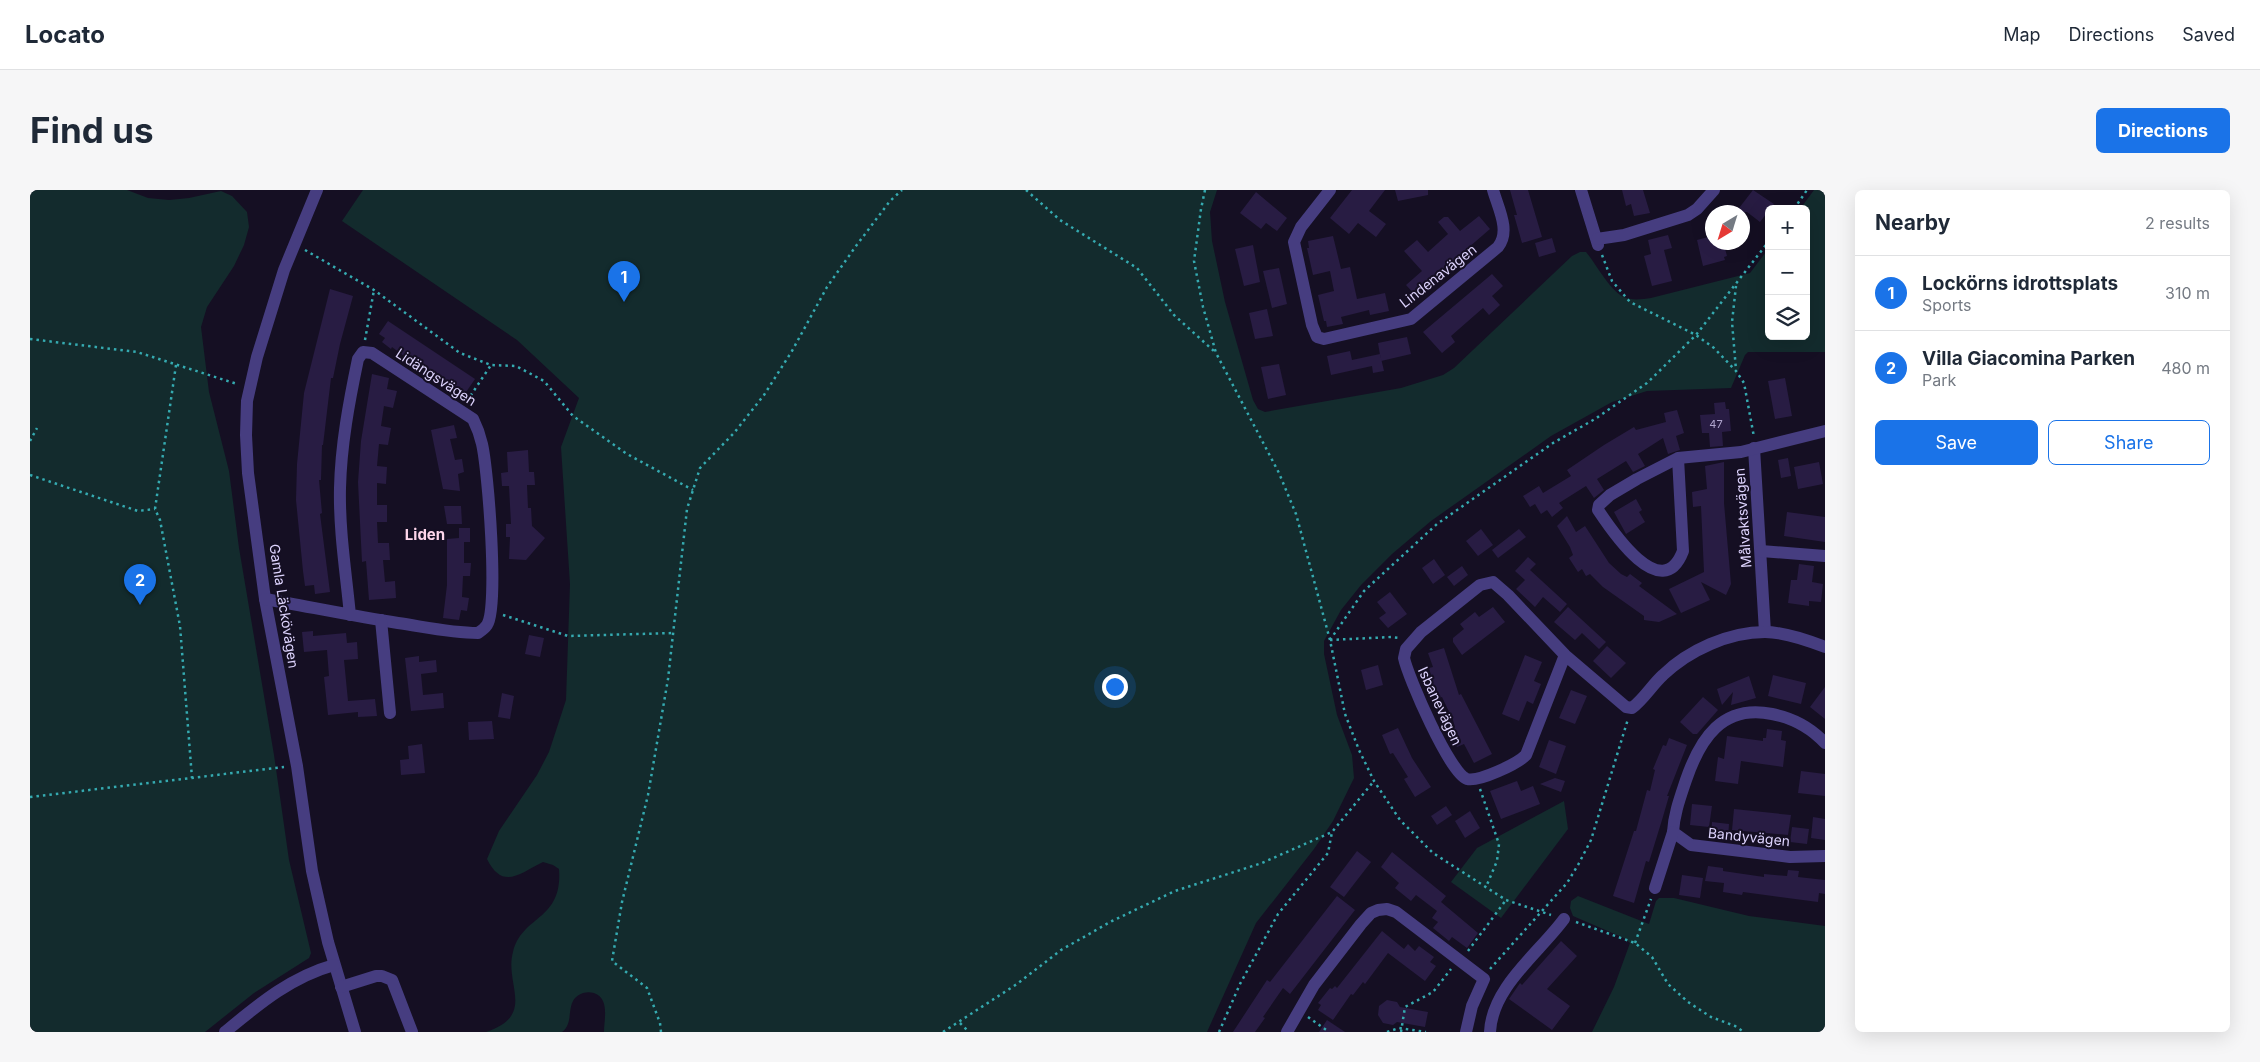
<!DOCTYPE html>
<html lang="en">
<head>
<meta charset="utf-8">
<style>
  body { margin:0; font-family:Inter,sans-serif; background:#f6f6f7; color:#1f2937 }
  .controls { position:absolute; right:15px; top:15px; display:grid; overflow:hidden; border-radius:8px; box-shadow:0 5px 20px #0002 }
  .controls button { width:45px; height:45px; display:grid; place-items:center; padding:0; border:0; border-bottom:1px solid #e0e1e3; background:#fff; color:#1f2937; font:25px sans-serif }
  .compass { position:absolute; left:1675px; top:15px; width:45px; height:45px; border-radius:50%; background:#fff; box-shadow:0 5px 20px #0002; rotate:218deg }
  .you { position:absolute; left:1084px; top:496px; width:18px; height:18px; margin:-12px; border:4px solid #fff; border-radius:50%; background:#1a73e8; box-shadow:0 0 0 8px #1a73e833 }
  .badge { display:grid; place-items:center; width:32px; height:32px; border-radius:50%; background:#1a73e8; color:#fff; font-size:16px; font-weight:700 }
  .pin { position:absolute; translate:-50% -41px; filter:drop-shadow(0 1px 2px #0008) }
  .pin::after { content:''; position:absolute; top:26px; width:18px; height:15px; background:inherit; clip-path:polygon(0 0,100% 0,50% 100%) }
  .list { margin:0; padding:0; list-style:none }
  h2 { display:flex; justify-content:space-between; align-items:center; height:65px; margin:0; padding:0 20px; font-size:21px }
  h2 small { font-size:16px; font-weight:400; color:#747a83 }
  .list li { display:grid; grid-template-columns:32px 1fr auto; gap:15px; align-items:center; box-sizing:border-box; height:75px; padding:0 20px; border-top:1px solid #e0e1e3 }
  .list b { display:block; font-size:19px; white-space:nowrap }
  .list p { margin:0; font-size:16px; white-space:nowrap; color:#747a83 }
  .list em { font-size:16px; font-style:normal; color:#747a83 }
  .actions { display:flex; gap:10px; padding:15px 20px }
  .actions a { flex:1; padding:11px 0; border:1px solid #1a73e8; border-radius:8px; text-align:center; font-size:18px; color:#1a73e8 }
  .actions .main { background:#1a73e8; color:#fff }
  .icon { flex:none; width:28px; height:28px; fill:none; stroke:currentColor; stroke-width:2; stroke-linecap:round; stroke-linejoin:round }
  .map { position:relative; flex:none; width:1795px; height:842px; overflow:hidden; border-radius:8px }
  header { display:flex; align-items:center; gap:30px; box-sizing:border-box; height:70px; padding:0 25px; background:#fff; border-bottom:1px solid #e0e1e3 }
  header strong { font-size:24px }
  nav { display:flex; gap:28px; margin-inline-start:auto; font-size:18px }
  .intro { display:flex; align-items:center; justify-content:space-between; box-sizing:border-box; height:120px; padding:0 30px }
  h1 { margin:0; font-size:35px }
  .button { padding:12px 22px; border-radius:8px; background:#1a73e8; color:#fff; font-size:18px; font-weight:700 }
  main { display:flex; gap:30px; padding:0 30px }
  aside { flex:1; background:#fff; border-radius:8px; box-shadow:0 5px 20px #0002 }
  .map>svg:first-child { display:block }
  .green { fill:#132b2d }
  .building { fill:#281c43 }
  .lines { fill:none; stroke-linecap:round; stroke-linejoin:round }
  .path { stroke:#35aab0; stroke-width:2.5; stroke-dasharray:2.5 4; stroke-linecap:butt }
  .minor { stroke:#463d80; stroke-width:12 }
  .labels { text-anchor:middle; stroke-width:4; stroke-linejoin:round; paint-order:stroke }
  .number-label { font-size:11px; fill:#b0a5ce }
  .street-label { font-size:14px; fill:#ddd3fd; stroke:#150f23 }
  .neighbourhood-label { font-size:15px; font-weight:bold; fill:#fdd5ea; stroke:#150f23 }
</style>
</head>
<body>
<header>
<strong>Locato</strong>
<nav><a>Map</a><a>Directions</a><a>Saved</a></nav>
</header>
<div class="intro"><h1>Find us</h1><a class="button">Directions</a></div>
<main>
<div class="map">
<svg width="1795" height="842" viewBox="0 0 1795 842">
  <rect width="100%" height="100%" fill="#150f23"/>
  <g class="green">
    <path d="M0 0H97L118 8 139 10 159 8 191 1 202 6 217 22 219 37 214 55 204 76 177 117 171 137 179 202 199 281 209 358 244 565 259 670 281 763 279 768 224 803 175 842H0Z"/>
    <path d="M333 0H1187L1180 22 1182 51 1195 112 1223 210 1228 219 1235 222 1371 198 1413 185 1424 178 1542 66 1550 62H1556C1566 74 1581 102 1594 107 1602 111 1613 109 1621 108L1720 83 1739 58V146H1776V19H1770L1784 0H1795V162H1718L1715 165 1701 198 1617 201 1582 212 1521 246 1401 331 1362 364 1331 395 1311 420 1294 451V464L1307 525 1322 565 1324 588 1303 631 1284 659 1226 733 1177 842H574C574 829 580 809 564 803 560 802 557 802 553 803 533 810 546 832 532 842H456C507 825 474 794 483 762 492 725 533 731 529 679L523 675 513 672C490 683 473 701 457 669L469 641 507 585 519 562 536 510 540 394 531 257 549 208 487 150 312 31Z"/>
    <path d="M1534 611 1538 639 1471 728 1421 692 1447 658Z"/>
    <path d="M1548 706 1619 734 1626 711 1629 708H1644L1719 726 1795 736V842H1562L1584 797 1600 753 1594 748 1543 726 1540 718 1541 711Z"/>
  </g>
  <g class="building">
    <path d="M1322 0H1355L1339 21 1356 34 1346 47 1328 33 1319 44 1300 28Z"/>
    <path d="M1365 0H1398V5L1368 11Z"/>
    <path d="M1480 0H1498L1512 47 1492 53 1484 25H1487Z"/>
    <path d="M1592 0H1613L1620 23 1604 26 1601 14 1596 16Z"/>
    <path d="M1723 0 1744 14 1730 32 1717 22H1706Z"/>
    <path d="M1226 2 1257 28 1247 41 1236 33 1231 39 1210 23Z"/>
    <path d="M1449 26 1460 39 1431 64 1434 68 1388 108 1376 95 1392 81 1374 61 1387 50 1398 62 1418 44 1408 32 1414 27H1418L1430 41Z"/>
    <path d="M1638 45 1642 58 1634 60 1642 91 1622 96 1614 66 1621 64 1618 50Z"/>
    <path d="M1303 46 1311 79 1320 77 1327 109 1355 103 1359 121 1340 125 1339 120 1311 127 1313 134 1297 137 1296 131H1294L1288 105 1304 101 1300 81 1283 85 1277 58H1279L1278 51Z"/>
    <path d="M1682 46V52L1694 55 1697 66 1694 67 1695 70 1673 76 1667 50Z"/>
    <path d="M1522 48 1526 62 1509 67 1505 53Z"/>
    <path d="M1223 55 1230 92 1214 96 1205 59Z"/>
    <path d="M1249 78 1257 114 1242 118 1233 81Z"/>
    <path d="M1462 84 1473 96 1462 106 1470 115 1459 125 1453 118 1421 146 1425 152 1412 163 1393 142Z"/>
    <path d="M300 99 323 106 310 154 303 188H301L293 255H292L291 290H289L292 323 290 324 300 402 285 404 284 395 275 396 273 381 266 310 267 274 274 203Z"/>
    <path d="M1237 119 1243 146 1225 149 1219 123Z"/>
    <path d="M358 131 445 189 434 205 427 200 425 201 395 179 394 181 362 157 361 159 352 152 355 148 349 144Z"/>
    <path d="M1377 147 1381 164 1351 171 1348 153Z"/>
    <path d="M1320 161 1322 170 1350 164 1354 181 1343 183 1342 176 1301 185 1297 166Z"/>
    <path d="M1249 174 1256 205 1238 209 1231 177Z"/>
    <path d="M342 184 359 188 357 199 367 201 363 218 354 216 351 236 361 238 358 255 349 254 347 276 357 277 356 294 347 293V315H357V332H347L348 353H359L360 370H353L355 392 365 391 366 408 339 410 336 371 332 372 328 292 331 251Z"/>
    <path d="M1755 188 1762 226 1745 229 1738 191Z"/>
    <path d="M1695 212 1696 219H1699L1701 241 1692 242 1693 256 1680 257 1679 243H1672L1670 225 1685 224 1684 213Z"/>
    <path d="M1647 220 1654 243 1646 246 1650 260 1638 264 1633 248 1608 264 1615 276 1603 282 1596 271 1567 289 1574 300 1564 308 1556 296 1529 313 1533 318 1522 327 1517 320 1511 324 1505 314 1500 317 1493 306 1509 296 1513 303 1541 286 1537 280 1574 255 1604 237 1606 240 1636 232 1634 223Z"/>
    <path d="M424 235 427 248 420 249 425 270 432 269 434 282 428 284 430 301 413 299 401 240Z"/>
    <path d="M498 260 499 282H504L505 295H497L498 318H501L502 336 515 348 496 370 479 369 480 347H476V334H481L479 296H472L471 283 478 282 477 262Z"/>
    <path d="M1758 268 1761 286 1751 288 1748 270Z"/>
    <path d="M1694 272V313L1701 394 1696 405 1671 392 1680 410 1651 423 1639 399 1674 382 1671 316 1663 317 1662 302 1677 299 1675 276Z"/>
    <path d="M1789 272 1793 294 1768 299 1764 277Z"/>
    <path d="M1606 309 1612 320 1609 322 1615 332 1596 344 1584 322Z"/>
    <path d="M414 316H431L432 334H417Z"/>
    <path d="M1757 322 1795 327V352L1754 346Z"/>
    <path d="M1537 326 1546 342 1555 336 1579 373 1591 384 1597 387 1600 384 1612 393 1609 396 1647 424 1629 432 1614 430V426L1573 397 1560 384 1556 386 1552 379 1548 382 1539 368 1543 365 1540 357 1527 336Z"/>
    <path d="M429 338H440V352H434V373H441L440 386H433L432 407 439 408 437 421 431 420 429 430 413 428 417 395V349L429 348Z"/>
    <path d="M1451 339 1463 355 1448 366 1436 351Z"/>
    <path d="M1489 339 1496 347 1468 368 1462 360Z"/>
    <path d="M1498 367 1506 374 1500 380 1537 414 1530 422 1513 407 1505 417 1486 399 1495 390 1485 381Z"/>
    <path d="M1404 369 1415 385 1403 394 1392 378Z"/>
    <path d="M1769 374 1784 376 1782 392 1793 394 1791 412 1779 411V416L1758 413 1761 390H1767Z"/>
    <path d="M1432 376 1438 385 1424 396 1417 387Z"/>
    <path d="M1360 402 1377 424 1358 438 1349 428 1356 423 1347 412Z"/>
    <path d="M1463 417 1475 432 1432 465 1423 452V448L1434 439 1430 434 1445 422 1449 427Z"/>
    <path d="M1538 417 1576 452 1569 459 1552 443 1545 450 1524 432Z"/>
    <path d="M283 441V446L316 443 317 453 327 452 328 469 314 470 318 511 345 509 347 526 328 527V522L298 525 294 487 299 486 297 460 274 462 272 442Z"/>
    <path d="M499 445 514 448 510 467 495 464Z"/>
    <path d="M1577 456 1596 473 1581 488 1563 471Z"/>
    <path d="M1414 458 1429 505 1431 504 1462 564 1444 573 1434 554 1427 557 1418 540 1425 537 1423 530 1412 507 1409 508 1406 500 1401 502 1396 487 1401 485 1399 478 1403 477 1398 463Z"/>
    <path d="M1495 465 1512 472 1504 491 1511 494 1503 514 1497 511 1489 531 1472 524Z"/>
    <path d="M389 466V472L406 470 407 482 391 484 393 505 413 503 414 518 381 521 375 468Z"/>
    <path d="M1348 475 1353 495 1336 500 1331 480Z"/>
    <path d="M1743 485 1776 493 1771 514 1738 506Z"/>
    <path d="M1719 486 1726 508 1701 515 1703 502 1692 515 1687 499Z"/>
    <path d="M1795 497V529L1780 517Z"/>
    <path d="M1541 500 1557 506 1545 534 1529 528Z"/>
    <path d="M472 503 484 506 480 529 468 527Z"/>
    <path d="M1673 507 1688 520 1667 544H1663L1650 532Z"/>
    <path d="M462 531 464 549 439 550 438 532Z"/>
    <path d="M1368 538 1382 568 1401 597 1385 607 1374 589 1378 587 1363 563 1360 564 1352 545Z"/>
    <path d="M1737 539 1752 541 1751 550 1756 551 1753 577 1711 571 1708 594 1685 591 1688 567 1694 569 1697 546 1733 551V548H1736Z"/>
    <path d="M1639 548 1657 555 1637 606H1639L1632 630 1619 672 1616 671 1604 713 1583 706 1604 641H1606L1617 600 1620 601 1625 580 1623 579 1633 555 1636 556Z"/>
    <path d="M1519 550 1536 556 1526 584 1509 577Z"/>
    <path d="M392 554 395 583 371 585 370 570 379 569 378 556Z"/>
    <path d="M1771 581 1795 584V606L1768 603Z"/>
    <path d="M1525 588 1535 591 1531 602 1510 594Z"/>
    <path d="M1487 591 1491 601 1503 596 1510 614 1471 629 1460 601Z"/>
    <path d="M1662 614 1682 616 1679 637 1660 635Z"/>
    <path d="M1416 616 1422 625 1407 635 1401 626Z"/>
    <path d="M1704 619 1761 625 1758 645 1702 640Z"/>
    <path d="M1440 621 1450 638 1435 648 1425 631Z"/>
    <path d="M1783 627 1795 629V650L1781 648Z"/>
    <path d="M1682 632 1699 634 1698 648 1681 647Z"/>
    <path d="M1762 637 1779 639 1777 654 1760 652Z"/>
    <path d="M1327 661 1341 672 1314 707 1300 697Z"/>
    <path d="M1362 662 1416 706 1411 712 1448 743 1437 758 1422 747 1419 751 1403 738 1408 732 1402 728 1407 721 1386 705 1381 711 1365 698 1369 693 1351 677Z"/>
    <path d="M1678 676 1693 678V681L1734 687V684L1757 686 1758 680 1769 681 1768 687 1795 690V704L1789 703 1788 712 1713 702 1712 705 1693 702 1694 693 1675 691Z"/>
    <path d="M1652 685 1673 688 1670 708 1649 705Z"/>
    <path d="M1307 706 1325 720 1260 804 1253 798 1233 827 1235 828 1225 842H1203L1237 790 1240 792Z"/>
    <path d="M1352 741 1374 759 1378 754 1385 761 1389 756 1404 767 1400 772 1406 776 1395 791 1358 763 1335 794 1333 792 1323 805 1321 804 1303 830 1288 820 1291 815 1288 813 1300 798 1302 799 1305 796 1307 798Z"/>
    <path d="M1531 751 1547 766 1517 799 1540 816 1522 840 1479 809 1490 793 1492 795Z"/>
    <path d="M1357 810 1367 812 1370 817 1398 822 1395 837 1367 832 1363 835 1353 833 1348 825 1349 816Z"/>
    <path d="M1297 830 1315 842H1289Z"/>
  </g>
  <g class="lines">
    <g class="path">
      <path d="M996 0 1030 30 1107 78 1144 125 1185 162"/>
      <path d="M1175 0 1171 19 1164 71 1173 117 1186 163 1249 283 1266 324 1300 450 1315 524 1329 560 1344 591 1370 630 1403 663 1476 710 1521 725"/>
      <path d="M1764 19 1777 0"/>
      <path d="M275 60 344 100 430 163 461 175 486 176 514 191 543 226 597 264 663 300"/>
      <path d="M1572 65 1582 91 1600 112 1666 145 1684 158 1706 181 1714 193 1724 247"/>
      <path d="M1706 96 1702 132 1706 180"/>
      <path d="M0 149 107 162 207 194"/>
      <path d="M335 150 344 100"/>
      <path d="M146 175 125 319 130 330 150 436 162 588"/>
      <path d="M437 211 461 175"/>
      <path d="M0 251 7 238"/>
      <path d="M0 285 108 321 125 319"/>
      <path d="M473 425 538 446 644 443"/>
      <path d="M1300 450 1334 401 1407 334 1523 253 1565 229 1617 193 1666 145 1739 51"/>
      <path d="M1300 450 1361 447 1369 448"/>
      <path d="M1450 599 1469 654 1467 671 1456 697"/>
      <path d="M0 607 254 577"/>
      <path d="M1546 732 1605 753 1622 767 1638 794 1658 812 1681 827 1705 836 1714 842"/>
      <path d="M1605 753 1621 709"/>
      <path d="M1438 761 1476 710"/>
      <path d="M1460 779 1537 693 1548 675 1561 650 1598 529"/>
      <path d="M1278 827 1299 842"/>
      <path d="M930 833 939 842"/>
      <path d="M631 842 630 833 617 798 582 771 592 712 618 605 638 489 657 319 670 278 704 243 734 205 762 161 797 97 826 56 860 11 872 0"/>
      <path d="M913 842 987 794 1031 760 1082 731 1145 701 1232 673 1302 642"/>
      <path d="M1189 842 1210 794 1248 724 1298 663 1302 642 1344 591"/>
      <path d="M1357 842 1369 838 1396 842"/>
      <path d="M1371 842 1375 817 1403 802 1421 779"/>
    </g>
    <g class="minor">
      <path d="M287 0 254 80 227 167 217 211 216 245 218 283 235 409 267 576 282 681 298 752 325 842"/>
      <path d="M1300 0 1271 37 1264 52 1282 135 1287 147 1294 149 1381 129 1468 57C1481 41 1468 18 1463 0"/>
      <path d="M1551 0 1568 55"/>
      <path d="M1567 49 1594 45 1658 25 1667 19 1684 0"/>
      <path d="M1724 258 1735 442"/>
      <path d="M1648 268 1653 361C1632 416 1582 341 1568 320L1569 315 1580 305 1607 289 1648 268 1711 262 1795 241"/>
      <path d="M1731 361 1795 366"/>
      <path d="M235 409C280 417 324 426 368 433 395 437 421 443 448 443 451 441 455 438 457 435 469 417 458 280 452 254 450 245 447 237 443 229L342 163 333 162 328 169C319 212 311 255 310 298 309 340 316 383 320 425"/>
      <path d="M351 430 360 523"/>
      <path d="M1535 465 1496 565C1487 574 1449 592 1437 589 1420 584 1378 487 1374 468L1376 459 1391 442 1450 395 1463 392 1478 405 1535 465 1596 517 1602 518C1614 509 1622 495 1633 485 1659 460 1699 442 1735 442 1755 442 1777 450 1795 457"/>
      <path d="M1795 553C1781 538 1763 528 1742 524 1692 514 1670 549 1656 590 1650 608 1644 624 1643 642L1661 655 1760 667 1795 666"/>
      <path d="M1625 698 1643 642"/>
      <path d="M311 797 346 786H352L362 790 382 842"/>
      <path d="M195 842C229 814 261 787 304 775"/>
      <path d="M1257 842 1284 795 1331 734 1341 723 1348 720 1357 719 1366 722 1454 789 1442 816 1436 842"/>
      <path d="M1460 842C1462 797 1509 763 1534 729"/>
    </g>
  </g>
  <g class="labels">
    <g class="number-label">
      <text x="1686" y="238">47</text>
    </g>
    <g class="street-label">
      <text transform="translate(1408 86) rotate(-38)" y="5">Lindenavägen</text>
      <text transform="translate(406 187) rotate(33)" y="5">Lidängsvägen</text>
      <text transform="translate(1713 328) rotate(-94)" y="5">Målvaktsvägen</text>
      <text transform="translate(254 416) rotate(81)" y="5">Gamla Läckövägen</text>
      <text transform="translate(1410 516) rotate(65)" y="5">Isbanevägen</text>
      <text transform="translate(1719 647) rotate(6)" y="5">Bandyvägen</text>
    </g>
    <g class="neighbourhood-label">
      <text x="395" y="350">Liden</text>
    </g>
  </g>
</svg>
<div class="controls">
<button>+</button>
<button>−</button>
<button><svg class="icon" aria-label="layers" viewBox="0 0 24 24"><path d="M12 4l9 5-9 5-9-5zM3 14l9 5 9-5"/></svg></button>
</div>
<svg class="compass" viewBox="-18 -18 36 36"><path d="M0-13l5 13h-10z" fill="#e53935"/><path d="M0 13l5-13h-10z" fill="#747a83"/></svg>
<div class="you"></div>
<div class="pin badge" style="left:594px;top:112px">1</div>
<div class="pin badge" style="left:110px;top:415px">2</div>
</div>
<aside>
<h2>Nearby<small>2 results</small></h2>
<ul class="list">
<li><span class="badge">1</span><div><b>Lockörns idrottsplats</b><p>Sports</p></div><em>310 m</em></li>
<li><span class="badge">2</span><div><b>Villa Giacomina Parken</b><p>Park</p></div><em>480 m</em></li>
</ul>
<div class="actions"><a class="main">Save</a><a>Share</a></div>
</aside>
</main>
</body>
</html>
